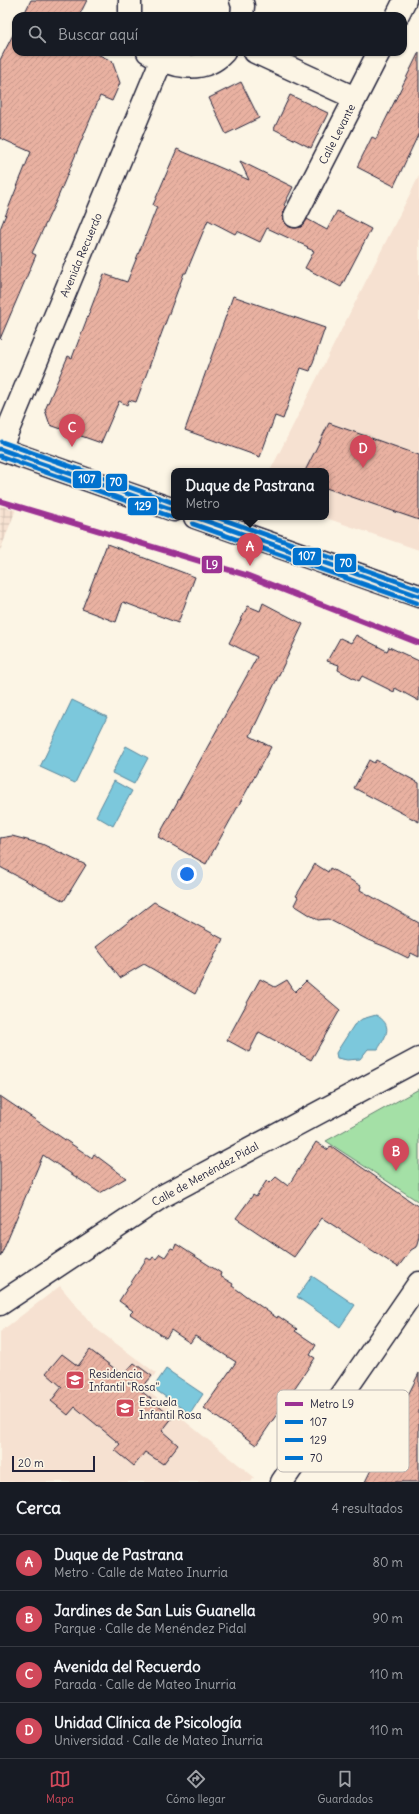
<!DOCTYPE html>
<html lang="es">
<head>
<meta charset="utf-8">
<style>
  body { margin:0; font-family:Delius,sans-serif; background:#242831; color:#f1f3f6 }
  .scale { position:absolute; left:12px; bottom:10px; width:83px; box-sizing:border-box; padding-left:4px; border:2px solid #22223b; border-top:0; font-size:11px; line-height:14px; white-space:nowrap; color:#22223b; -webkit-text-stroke:3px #fcf5e5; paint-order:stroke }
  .you { position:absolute; left:187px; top:874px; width:14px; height:14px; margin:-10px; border:3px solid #fff; border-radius:50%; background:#1a73e8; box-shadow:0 0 0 6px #1a73e833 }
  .badge { display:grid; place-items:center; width:26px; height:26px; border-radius:50%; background:#d1495b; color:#fff; font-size:13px; font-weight:700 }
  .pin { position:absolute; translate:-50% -33px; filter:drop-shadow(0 1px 2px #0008) }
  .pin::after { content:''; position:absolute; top:21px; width:14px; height:12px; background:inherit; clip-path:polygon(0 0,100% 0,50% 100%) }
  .popup { position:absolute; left:171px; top:468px; width:158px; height:52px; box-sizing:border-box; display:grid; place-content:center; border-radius:8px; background:#171b24; filter:drop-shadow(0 1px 3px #0005); font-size:13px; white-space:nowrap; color:#9ea1a6 }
  .popup b { font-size:15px; color:#f1f3f6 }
  .popup::after { content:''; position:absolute; left:50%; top:100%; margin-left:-8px; border:8px solid transparent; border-top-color:#171b24 }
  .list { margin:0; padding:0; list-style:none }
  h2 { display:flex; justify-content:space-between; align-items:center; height:52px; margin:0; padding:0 16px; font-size:17px }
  h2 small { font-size:13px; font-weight:400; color:#9ea1a6 }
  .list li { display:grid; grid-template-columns:26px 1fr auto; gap:12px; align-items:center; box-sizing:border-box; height:56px; padding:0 16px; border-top:1px solid #363941 }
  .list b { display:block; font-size:15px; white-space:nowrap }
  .list p { margin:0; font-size:13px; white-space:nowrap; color:#9ea1a6 }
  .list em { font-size:13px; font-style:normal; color:#9ea1a6 }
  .icon { flex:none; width:22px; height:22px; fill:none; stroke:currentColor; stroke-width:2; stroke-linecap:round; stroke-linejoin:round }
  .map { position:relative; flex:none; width:419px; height:1482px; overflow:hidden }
  .search { position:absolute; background:#171b24; box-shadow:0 1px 3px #0004; left:12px; right:12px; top:12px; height:44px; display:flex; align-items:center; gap:10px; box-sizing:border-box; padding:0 14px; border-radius:12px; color:#9ea1a6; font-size:15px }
  .sheet { height:276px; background:#171b24 }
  nav { display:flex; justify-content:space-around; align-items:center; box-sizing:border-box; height:56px; border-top:1px solid #363941; background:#171b24; font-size:11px; color:#9ea1a6 }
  nav a { display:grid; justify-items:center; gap:2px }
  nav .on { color:#d1495b }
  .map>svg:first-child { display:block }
  .built { fill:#f6e1d1 }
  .industrial { fill:url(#industrial-grid) }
  .green { fill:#a4e0a6; stroke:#638170 }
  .water { fill:#7cc8dc; stroke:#58869c }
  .building { fill:url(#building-hatch); stroke:#22223b }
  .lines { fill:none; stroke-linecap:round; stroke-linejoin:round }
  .minor-casing { stroke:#22223b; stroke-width:25 }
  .major-casing { stroke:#22223b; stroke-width:25 }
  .minor { stroke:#fcf5e5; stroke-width:22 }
  .major { stroke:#fcf5e5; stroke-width:22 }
  .bus-1-casing { stroke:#fcf5e5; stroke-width:8 }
  .bus-2-casing { stroke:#fcf5e5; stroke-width:8 }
  .bus-3-casing { stroke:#fcf5e5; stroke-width:8 }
  .bus-1 { stroke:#0072ce; stroke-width:5 }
  .bus-2 { stroke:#0072ce; stroke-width:5 }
  .bus-3 { stroke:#0072ce; stroke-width:5 }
  .metro-1-casing { stroke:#fcf5e5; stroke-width:9 }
  .metro-1 { stroke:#9c3293; stroke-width:6 }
  .labels { text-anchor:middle; stroke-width:3.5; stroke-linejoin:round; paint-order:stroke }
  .street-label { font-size:11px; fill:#22223b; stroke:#fcf5e5 }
  .poi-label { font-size:11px; fill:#22223b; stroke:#fcf5e5; text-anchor:start }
  .key { fill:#fcf5e5; stroke:#bbb6b2; stroke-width:1 }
  .key-label { font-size:11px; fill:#22223b }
  .line-badge { stroke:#fcf5e5; stroke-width:1.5 }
  .badge-label { font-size:11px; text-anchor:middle; font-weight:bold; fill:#fff }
</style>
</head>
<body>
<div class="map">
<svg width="419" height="1482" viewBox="0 0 419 1482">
  <defs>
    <pattern id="industrial-grid" width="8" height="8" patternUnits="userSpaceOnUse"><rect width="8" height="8" fill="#f6e1d1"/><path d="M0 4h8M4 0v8" fill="none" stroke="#d3c1b4"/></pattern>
    <pattern id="building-hatch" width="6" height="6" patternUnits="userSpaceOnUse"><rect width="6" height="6" fill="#e9b1a1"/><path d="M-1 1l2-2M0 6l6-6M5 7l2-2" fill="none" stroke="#c8988c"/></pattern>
  </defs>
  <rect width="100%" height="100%" fill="#fcf5e5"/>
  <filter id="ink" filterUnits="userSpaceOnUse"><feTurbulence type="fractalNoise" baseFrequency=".025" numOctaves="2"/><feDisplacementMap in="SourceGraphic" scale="8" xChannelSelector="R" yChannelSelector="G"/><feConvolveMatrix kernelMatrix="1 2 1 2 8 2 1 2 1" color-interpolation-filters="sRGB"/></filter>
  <g filter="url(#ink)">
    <g class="built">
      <path d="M419 176V550L323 517H326V471H270Z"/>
      <path d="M60 1286 95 1328 156 1373 144 1388 254 1477 251 1482H0V1332Z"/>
    </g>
    <path class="industrial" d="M0 497 18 504 0 551Z"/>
    <path class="green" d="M419 1089V1202L326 1141Z"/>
    <g class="water">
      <path d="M72 700 107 717 75 783 40 767Z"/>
      <path d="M126 746 148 758 134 784 112 773Z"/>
      <path d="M114 781 132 791 113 826 96 816Z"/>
      <path d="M376 1015C393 1025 387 1035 378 1049H368L360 1059 347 1060 337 1058 336 1053 354 1025 362 1019Z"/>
      <path d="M312 1276 355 1305 340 1327 297 1297Z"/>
      <path d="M166 1369 203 1394 190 1414 153 1388Z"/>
    </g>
    <g class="building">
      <path d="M31 0H87L79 16H23Z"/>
      <path d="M16 29V52H93L112 61 120 83 112 101 100 96 58 197 32 253 36 255 0 339V229L31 152 0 138V60Z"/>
      <path d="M419 52V133L394 186 357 167 372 137 376 139Z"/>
      <path d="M241 82 259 118 226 134 209 98Z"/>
      <path d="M290 95 328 113 311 148 274 129Z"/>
      <path d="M177 149 249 180 240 161 293 187 284 205 286 207 283 216 284 222 290 227 295 228 301 227 307 219 327 230 337 211 371 229 341 287 305 268 314 251 307 248 308 247 267 228 260 242 237 231 235 234 208 220 186 273H184L136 402 129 400 127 405 119 401 101 443 50 425 45 410 68 356 72 358 104 274 127 282 157 207 153 205Z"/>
      <path d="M233 296 325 328 310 371 301 368 283 419 275 416 260 457 185 430Z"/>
      <path d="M329 423 419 455V520L326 488V471H305Z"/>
      <path d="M107 544 195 577 178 623 123 602 116 622 82 609Z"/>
      <path d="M263 603 303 624 250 736 271 747 206 864 158 837 257 657 229 643 248 606 260 611Z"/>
      <path d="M356 635 387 651 389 647 419 661V701L395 688 394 692 362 676 359 681 338 670 339 665 327 661 340 638 351 643Z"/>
      <path d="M369 760 374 763 376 760 419 783V822L354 788Z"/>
      <path d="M12 836 42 844 86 865 64 901 0 867V838Z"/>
      <path d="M315 864 328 872 330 868 361 886 360 890 419 923V957L411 953 408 958 386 947 368 940 328 919 318 920 294 905 298 897 296 896Z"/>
      <path d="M154 902 223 939 195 994 144 964 120 978 96 947Z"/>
      <path d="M260 979 275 987 287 980 295 992 306 981 340 1010 311 1060 259 1032 249 1052 227 1040Z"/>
      <path d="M0 1096 92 1158 94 1154 126 1178 100 1193 43 1155 0 1257Z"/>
      <path d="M316 1142 328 1150 331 1146 419 1207V1237L416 1247 411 1250 398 1267 322 1218 294 1257 236 1218 253 1195 256 1197 267 1180 270 1183 276 1177 288 1186Z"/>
      <path d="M176 1244 221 1273 220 1276 233 1284 232 1286 277 1318 278 1316 297 1329 295 1331 316 1345 310 1355 315 1358 256 1445 204 1408 236 1362 195 1336 190 1343 171 1330 166 1338 130 1314 133 1311 119 1301 147 1258 151 1260 153 1257 156 1259 160 1254 165 1257 171 1248 174 1249Z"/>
      <path d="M90 1350 123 1375 134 1363 152 1376 140 1390 173 1417 162 1431 178 1445 163 1464 145 1452 134 1466 115 1450 120 1444 75 1407 68 1415 51 1401 62 1387 46 1373 62 1354 78 1366Z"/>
      <path d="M419 1373V1482H365Z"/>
    </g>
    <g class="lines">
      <g class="minor-casing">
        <g id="minor">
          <path d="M241 0 243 6 242 16"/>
          <path d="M130 16V0"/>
          <path d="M397 16 405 0"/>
          <path d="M148 52C170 67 203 75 224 52"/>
          <path d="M255 52 355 98"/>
          <path d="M295 216 379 52"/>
          <path d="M0 449 161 61"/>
          <path d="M0 1304 161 1197 419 1059"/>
          <path d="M282 1482 419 1283"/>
        </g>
      </g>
      <g class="major-casing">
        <g id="major">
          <path d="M0 449 174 510"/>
          <path d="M195 517 419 596"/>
        </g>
      </g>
      <use href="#minor" class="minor"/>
      <use href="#major" class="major"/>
      <g class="bus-1-casing">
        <g id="bus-1">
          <path d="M0 449 174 510"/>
          <path d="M195 517 419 596"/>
        </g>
      </g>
      <g class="bus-2-casing">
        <g id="bus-2">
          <path d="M0 456 172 517"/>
          <path d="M193 524 417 603"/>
        </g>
      </g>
      <g class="bus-3-casing">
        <g id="bus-3">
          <path d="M2 442 174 503"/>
          <path d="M216 517 419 589"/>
        </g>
      </g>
      <use href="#bus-1" class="bus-1"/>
      <use href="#bus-2" class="bus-2"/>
      <use href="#bus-3" class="bus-3"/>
      <g class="metro-1-casing">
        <path id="metro-1" d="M0 501 246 575 419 643"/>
      </g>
      <use href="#metro-1" class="metro-1"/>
    </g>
  </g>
  <defs>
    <g id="school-square" transform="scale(1)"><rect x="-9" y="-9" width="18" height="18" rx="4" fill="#d1495b" stroke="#fcf5e5"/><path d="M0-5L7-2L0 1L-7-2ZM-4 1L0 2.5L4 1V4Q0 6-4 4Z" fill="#fff"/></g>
  </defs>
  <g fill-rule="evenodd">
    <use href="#school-square" x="75" y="1380"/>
    <use href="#school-square" x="125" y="1408"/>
  </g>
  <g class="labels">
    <g class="street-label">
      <text transform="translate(337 134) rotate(-63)" y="4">Calle Levante</text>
      <text transform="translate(81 255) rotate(-67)" y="4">Avenida Recuerdo</text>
      <text transform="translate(205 1174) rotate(-29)" y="4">Calle de Menéndez Pidal</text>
    </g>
    <g class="poi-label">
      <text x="89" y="1378">Residencia<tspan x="89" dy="13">Infantil "Rosa"</tspan></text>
      <text x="139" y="1406">Escuela<tspan x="139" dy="13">Infantil Rosa</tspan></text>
    </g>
  </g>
  <rect x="277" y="1390" width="132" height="82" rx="6" class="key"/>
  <rect x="285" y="1402" width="18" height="4" fill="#9c3293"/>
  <rect x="285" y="1420" width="18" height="4" fill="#0072ce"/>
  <rect x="285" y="1438" width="18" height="4" fill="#0072ce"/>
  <rect x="285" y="1456" width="18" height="4" fill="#0072ce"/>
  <g class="key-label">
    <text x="310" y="1408">Metro L9</text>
    <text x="310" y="1426">107</text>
    <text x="310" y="1444">129</text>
    <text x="310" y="1462">70</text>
  </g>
  <g class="line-badge">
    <rect x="72" y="470" width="30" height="19" rx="4" fill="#0072ce"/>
    <rect x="105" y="473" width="23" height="19" rx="4" fill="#0072ce"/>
    <rect x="127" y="497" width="31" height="19" rx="4" fill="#0072ce"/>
    <rect x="292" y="547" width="30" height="19" rx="4" fill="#0072ce"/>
    <rect x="334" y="553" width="23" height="20" rx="4" fill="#0072ce"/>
    <rect x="201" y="555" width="22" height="19" rx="4" fill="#9c3293"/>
  </g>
  <g class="badge-label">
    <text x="87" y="483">107</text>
    <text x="116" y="486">70</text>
    <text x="143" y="510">129</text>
    <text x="307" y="560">107</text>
    <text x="346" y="567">70</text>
    <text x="212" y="569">L9</text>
  </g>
</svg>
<div class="scale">20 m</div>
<div class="you"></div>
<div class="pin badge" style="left:250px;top:566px">A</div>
<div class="popup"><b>Duque de Pastrana</b>Metro</div>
<div class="pin badge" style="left:396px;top:1171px">B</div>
<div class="pin badge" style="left:72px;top:447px">C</div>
<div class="pin badge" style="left:363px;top:468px">D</div>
<div class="search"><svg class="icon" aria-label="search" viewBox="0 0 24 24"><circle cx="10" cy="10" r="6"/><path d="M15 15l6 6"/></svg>Buscar aquí</div>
</div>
<section class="sheet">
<h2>Cerca<small>4 resultados</small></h2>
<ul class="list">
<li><span class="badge">A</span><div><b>Duque de Pastrana</b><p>Metro · Calle de Mateo Inurria</p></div><em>80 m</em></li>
<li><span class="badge">B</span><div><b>Jardines de San Luis Guanella</b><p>Parque · Calle de Menéndez Pidal</p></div><em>90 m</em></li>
<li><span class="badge">C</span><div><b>Avenida del Recuerdo</b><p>Parada · Calle de Mateo Inurria</p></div><em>110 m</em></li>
<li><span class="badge">D</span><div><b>Unidad Clínica de Psicología</b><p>Universidad · Calle de Mateo Inurria</p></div><em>110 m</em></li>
</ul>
</section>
<nav>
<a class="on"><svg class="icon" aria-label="map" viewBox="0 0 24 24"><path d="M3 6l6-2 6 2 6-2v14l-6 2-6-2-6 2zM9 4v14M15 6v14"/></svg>Mapa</a>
<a><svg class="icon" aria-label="directions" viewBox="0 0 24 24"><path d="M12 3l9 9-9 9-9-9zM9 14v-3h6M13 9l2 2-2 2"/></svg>Cómo llegar</a>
<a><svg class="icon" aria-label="saved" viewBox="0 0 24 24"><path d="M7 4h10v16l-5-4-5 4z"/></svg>Guardados</a>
</nav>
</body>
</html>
